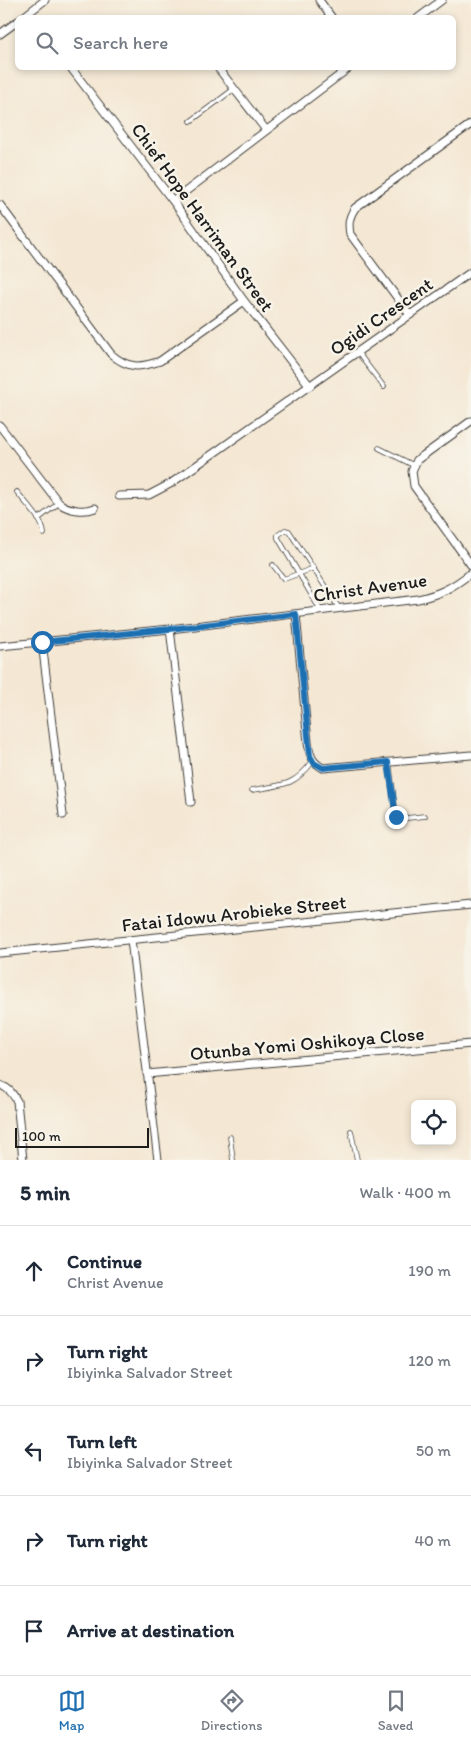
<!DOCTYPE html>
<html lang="en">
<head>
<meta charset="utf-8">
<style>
  body { margin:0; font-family:Itim,sans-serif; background:#f6f6f7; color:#1f2937 }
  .controls { position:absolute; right:15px; bottom:15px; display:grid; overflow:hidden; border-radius:8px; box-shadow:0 2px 8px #0003 }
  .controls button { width:45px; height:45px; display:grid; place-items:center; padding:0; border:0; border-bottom:1px solid #e0e1e3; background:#fff; color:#1f2937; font:25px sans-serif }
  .scale { position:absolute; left:15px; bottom:12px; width:134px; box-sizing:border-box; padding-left:5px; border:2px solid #1c1c1c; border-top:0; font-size:14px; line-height:18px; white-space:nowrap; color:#1c1c1c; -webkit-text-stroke:4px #f7f3e8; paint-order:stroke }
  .stop { position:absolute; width:15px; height:15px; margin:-11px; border:4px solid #1f6fb2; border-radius:50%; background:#fff }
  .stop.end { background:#1f6fb2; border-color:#fff; box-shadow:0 1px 5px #0008 }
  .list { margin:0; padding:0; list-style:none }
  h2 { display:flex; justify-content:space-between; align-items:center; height:65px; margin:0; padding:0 20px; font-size:21px }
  h2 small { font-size:16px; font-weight:400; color:#747a83 }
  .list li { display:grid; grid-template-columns:32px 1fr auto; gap:15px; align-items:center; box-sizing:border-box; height:90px; padding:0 20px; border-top:1px solid #e0e1e3 }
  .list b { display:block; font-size:19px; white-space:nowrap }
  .list p { margin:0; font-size:16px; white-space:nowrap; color:#747a83 }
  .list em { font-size:16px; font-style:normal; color:#747a83 }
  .icon { flex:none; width:28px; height:28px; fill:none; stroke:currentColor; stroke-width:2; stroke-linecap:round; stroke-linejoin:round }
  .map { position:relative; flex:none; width:471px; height:1160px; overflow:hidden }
  .search { position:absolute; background:#fff; box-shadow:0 2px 8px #0003; left:15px; right:15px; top:15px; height:55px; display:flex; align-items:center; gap:12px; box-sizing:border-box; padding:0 18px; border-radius:8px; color:#747a83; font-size:19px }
  .sheet { height:515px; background:#fff }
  nav { display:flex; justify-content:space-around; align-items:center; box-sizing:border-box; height:70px; border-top:1px solid #e0e1e3; background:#fff; font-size:14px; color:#747a83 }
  nav a { display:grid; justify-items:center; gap:2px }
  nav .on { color:#1f6fb2 }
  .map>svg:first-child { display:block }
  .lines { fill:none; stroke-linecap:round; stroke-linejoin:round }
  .lane-casing { stroke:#3c3a37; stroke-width:5.5 }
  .street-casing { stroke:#3c3a37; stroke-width:9 }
  .lane { stroke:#fff; stroke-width:4 }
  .street { stroke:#fff; stroke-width:7 }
  .route { stroke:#1f6fb2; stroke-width:6 }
  .labels { text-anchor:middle; stroke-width:5; stroke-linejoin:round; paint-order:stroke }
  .street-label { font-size:19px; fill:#1c1c1c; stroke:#f7f3e8 }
</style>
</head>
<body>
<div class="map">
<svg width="471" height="1160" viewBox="0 0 471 1160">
  <rect width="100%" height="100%" fill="#f7f3e8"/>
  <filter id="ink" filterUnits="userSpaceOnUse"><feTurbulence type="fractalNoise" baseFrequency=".02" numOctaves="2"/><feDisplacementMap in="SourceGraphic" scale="10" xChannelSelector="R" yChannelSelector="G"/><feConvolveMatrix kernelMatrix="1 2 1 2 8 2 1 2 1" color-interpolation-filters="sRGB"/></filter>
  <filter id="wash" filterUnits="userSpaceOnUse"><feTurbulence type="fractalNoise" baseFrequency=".0096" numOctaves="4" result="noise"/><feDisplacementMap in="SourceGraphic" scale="20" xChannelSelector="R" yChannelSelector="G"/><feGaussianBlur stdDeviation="1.12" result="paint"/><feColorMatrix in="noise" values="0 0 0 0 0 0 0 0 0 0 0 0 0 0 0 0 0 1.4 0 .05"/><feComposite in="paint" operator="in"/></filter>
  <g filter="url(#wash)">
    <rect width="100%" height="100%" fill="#f4e7d3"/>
  </g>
  <g filter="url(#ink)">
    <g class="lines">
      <g class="lane-casing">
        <g id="lane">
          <path d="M191 121 234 89"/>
          <path d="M358 353 384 387"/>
          <path d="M379 448 413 465"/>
          <path d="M17 492C26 504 43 519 44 534"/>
          <path d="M38 519 59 503"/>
          <path d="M273 565 284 579 314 568"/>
          <path d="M321 611 278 538V535L285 530 289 531 339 608"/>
          <path d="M389 762 396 817 398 819 425 816"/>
          <path d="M252 790C282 785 294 787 313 761"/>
          <path d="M351 1131 357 1160"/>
          <path d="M230 1137 233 1160"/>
        </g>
      </g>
      <g class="street-casing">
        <g id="street">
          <path d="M319 0 332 18"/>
          <path d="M22 18 45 0"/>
          <path d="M418 18 442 0"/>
          <path d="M0 34 18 21"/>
          <path d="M71 68 173 201 244 301 310 386"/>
          <path d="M218 68 266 130"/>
          <path d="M173 201 349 68"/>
          <path d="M0 205 111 354C128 369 140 368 160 361L244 301"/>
          <path d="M410 315 350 234C348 223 349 217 355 208L471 124"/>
          <path d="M471 421 417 460 412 471 414 486 471 565"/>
          <path d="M0 426 59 503C70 511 85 512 95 508"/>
          <path d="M119 496 149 495 170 484 471 272"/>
          <path d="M296 614 308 743C310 756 312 762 323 768L471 755"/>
          <path d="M170 629 191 802"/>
          <path d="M42 642 63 815"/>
          <path d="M0 646 170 629 418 599C441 594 453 587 471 573"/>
          <path d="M131 940 158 1160"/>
          <path d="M0 953 471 905"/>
          <path d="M147 1074 471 1044"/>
          <path d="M0 1085C9 1088 12 1093 17 1101L23 1160"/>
        </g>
      </g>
      <use href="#lane" class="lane"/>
      <use href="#street" class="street"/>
    </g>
  </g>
  <g class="lines" filter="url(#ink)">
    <path class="route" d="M42 642 170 629 296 614 310 756 314 763 323 768 388 762 396 817"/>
  </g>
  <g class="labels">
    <g class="street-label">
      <text transform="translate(203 217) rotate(54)" y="7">Chief Hope Harriman Street</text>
      <text transform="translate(381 316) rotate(-35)" y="7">Ogidi Crescent</text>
      <text transform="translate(370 587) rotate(-8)" y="7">Christ Avenue</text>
      <text transform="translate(234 913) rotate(-6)" y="7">Fatai Idowu Arobieke Street</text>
      <text transform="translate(307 1043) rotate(-5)" y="7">Otunba Yomi Oshikoya Close</text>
    </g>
  </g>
</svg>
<div class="controls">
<button><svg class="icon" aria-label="locate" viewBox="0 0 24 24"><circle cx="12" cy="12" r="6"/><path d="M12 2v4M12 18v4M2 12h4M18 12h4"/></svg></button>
</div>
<div class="scale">100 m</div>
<div class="stop" style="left:42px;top:642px"></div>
<div class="stop end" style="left:396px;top:817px"></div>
<div class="search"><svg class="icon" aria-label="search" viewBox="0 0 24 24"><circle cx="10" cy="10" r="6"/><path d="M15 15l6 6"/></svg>Search here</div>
</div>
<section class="sheet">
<h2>5 min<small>Walk · 400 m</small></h2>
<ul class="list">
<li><svg class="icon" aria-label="ahead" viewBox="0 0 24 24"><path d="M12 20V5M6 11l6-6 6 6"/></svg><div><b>Continue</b><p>Christ Avenue</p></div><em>190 m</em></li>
<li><svg class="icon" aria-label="right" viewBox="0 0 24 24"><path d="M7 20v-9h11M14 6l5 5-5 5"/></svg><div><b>Turn right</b><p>Ibiyinka Salvador Street</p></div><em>120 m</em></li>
<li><svg class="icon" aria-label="left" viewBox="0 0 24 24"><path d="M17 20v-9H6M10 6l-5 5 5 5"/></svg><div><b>Turn left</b><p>Ibiyinka Salvador Street</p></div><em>50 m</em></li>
<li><svg class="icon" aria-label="right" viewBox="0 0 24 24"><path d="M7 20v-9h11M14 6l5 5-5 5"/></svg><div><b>Turn right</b></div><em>40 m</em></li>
<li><svg class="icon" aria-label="arrive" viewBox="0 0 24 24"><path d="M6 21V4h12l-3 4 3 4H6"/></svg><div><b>Arrive at destination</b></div></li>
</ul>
</section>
<nav>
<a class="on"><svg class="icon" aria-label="map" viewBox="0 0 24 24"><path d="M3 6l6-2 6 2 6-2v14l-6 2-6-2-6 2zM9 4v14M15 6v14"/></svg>Map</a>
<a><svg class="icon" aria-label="directions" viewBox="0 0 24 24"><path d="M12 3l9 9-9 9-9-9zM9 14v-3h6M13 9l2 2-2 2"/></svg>Directions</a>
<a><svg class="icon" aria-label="saved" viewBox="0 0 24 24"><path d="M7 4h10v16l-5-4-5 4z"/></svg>Saved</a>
</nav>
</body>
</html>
